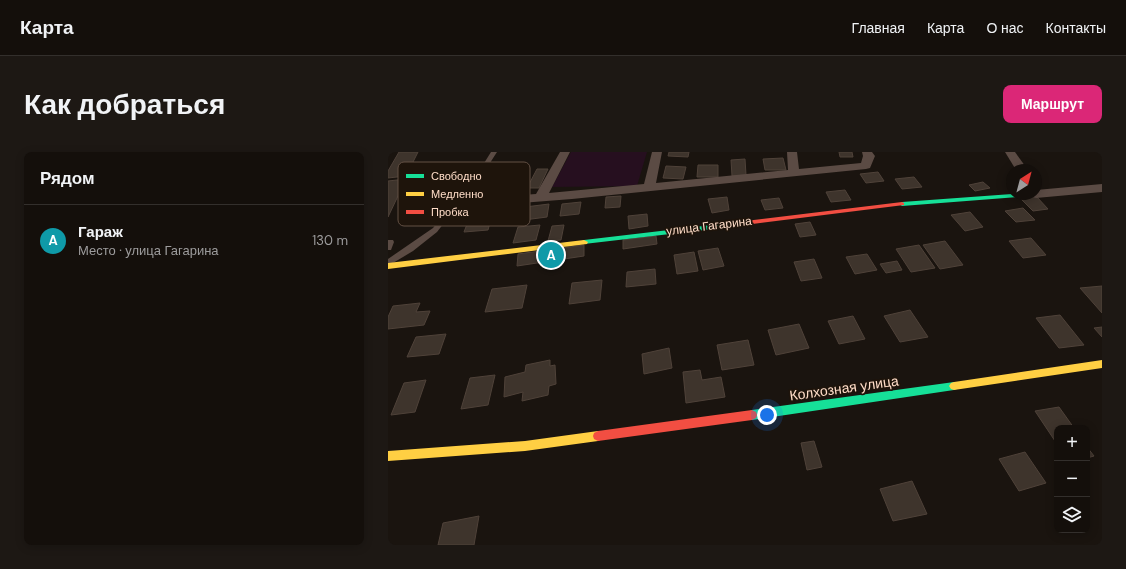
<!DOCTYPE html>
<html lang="ru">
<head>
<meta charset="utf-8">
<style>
  body { margin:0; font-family:"DM Sans",sans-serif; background:#1d1814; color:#f1f3f6 }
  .controls { position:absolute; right:12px; bottom:12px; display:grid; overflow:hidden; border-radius:8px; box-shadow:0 2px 10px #0003 }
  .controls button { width:36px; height:36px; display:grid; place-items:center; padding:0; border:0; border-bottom:1px solid #332f2c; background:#140f0b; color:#f1f3f6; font:20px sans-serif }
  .compass { position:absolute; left:618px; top:12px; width:36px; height:36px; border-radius:50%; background:#140f0b; box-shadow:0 2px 10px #0003; rotate:36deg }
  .you { position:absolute; left:379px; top:263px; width:14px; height:14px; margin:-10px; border:3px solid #fff; border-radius:50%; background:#1a73e8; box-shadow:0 0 0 6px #1a73e833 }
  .badge { display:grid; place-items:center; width:26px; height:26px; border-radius:50%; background:#db2777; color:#fff; font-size:13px; font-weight:700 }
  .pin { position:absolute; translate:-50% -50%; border:2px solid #fff; box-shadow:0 1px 4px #0006 }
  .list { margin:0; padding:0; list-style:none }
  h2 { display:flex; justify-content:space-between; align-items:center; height:52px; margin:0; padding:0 16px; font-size:17px }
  h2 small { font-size:13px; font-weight:400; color:#9d9c9d }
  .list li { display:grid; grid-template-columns:26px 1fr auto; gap:12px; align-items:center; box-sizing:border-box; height:72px; padding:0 16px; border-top:1px solid #332f2c }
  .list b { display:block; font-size:15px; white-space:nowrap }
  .list p { margin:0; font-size:13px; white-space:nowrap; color:#9d9c9d }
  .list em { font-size:13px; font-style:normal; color:#9d9c9d }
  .icon { flex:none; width:22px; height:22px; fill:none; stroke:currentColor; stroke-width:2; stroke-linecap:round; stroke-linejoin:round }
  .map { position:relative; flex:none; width:714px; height:393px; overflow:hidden; border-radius:8px }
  header { display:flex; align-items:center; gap:24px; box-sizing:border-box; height:56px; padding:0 20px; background:#140f0b; border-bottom:1px solid #332f2c }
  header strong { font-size:19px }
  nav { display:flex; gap:22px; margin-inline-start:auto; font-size:14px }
  .intro { display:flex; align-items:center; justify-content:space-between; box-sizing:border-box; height:96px; padding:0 24px }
  h1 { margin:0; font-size:28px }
  .button { padding:10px 18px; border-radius:8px; background:#db2777; color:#fff; font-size:14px; font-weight:700 }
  main { display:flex; gap:24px; padding:0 24px }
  aside { flex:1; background:#140f0b; border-radius:8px; box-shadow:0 2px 10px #0003 }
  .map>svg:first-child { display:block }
  .green { fill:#260f1f }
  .building { fill:#3e342c; stroke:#4f4239 }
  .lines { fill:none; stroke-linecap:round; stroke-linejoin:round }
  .lane { fill:#5b4b44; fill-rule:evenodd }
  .street { fill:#5b4b44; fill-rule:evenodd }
  .fast { fill:#16e098; fill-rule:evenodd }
  .slow { fill:#ffcf43; fill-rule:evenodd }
  .jam { fill:#f24e42; fill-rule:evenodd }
  .labels { text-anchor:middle; stroke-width:3.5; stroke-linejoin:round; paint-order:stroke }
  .far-street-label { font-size:12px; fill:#ffddc8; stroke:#1e140b }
  .street-label { font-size:14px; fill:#ffddc8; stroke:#1e140b }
  .key { fill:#1e140b; stroke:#625044; stroke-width:1 }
  .key-label { font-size:11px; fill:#ffddc8 }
</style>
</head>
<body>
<header>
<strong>Карта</strong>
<nav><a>Главная</a><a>Карта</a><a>О нас</a><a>Контакты</a></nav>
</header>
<div class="intro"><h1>Как добраться</h1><a class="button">Маршрут</a></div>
<main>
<aside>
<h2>Рядом<small></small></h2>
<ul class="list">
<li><span class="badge" style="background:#0f9aa8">A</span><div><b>Гараж</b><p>Место · улица Гагарина</p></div><em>130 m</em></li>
</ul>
</aside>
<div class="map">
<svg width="714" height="393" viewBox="0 0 714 393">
  <rect width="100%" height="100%" fill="#1a140f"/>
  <path class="green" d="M183 0H259L249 34 164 35Z"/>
  <g class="building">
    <path d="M11 0H30L18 24 0 26V19Z"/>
    <path d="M281 0H301L300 5 280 4Z"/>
    <path d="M451 0H464L465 5H452Z"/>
    <path d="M395 6 398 18H377L375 7Z"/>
    <path d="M357 7 358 23 344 24 343 8Z"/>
    <path d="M310 13H330V25H309Z"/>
    <path d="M278 14 298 15 295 27 275 26Z"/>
    <path d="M149 17H160L151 36H139Z"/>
    <path d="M490 20 496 29 478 31 472 22Z"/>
    <path d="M526 25 534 35 514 37 507 27Z"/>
    <path d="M18 27 0 65V29Z"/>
    <path d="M595 30 602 36 587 39 581 33Z"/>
    <path d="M457 38 463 48 443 50 438 40Z"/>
    <path d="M233 44 232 55 217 56 218 45Z"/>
    <path d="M648 44 660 57 645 59 632 46Z"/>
    <path d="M339 45 341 58 324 61 320 47Z"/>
    <path d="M391 46 395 56 377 58 373 48Z"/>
    <path d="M193 50 191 62 172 64 174 52Z"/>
    <path d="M161 52 159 65 136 68 137 55Z"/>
    <path d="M635 56 647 68 628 70 617 59Z"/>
    <path d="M105 60 100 78 76 80 83 62Z"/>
    <path d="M582 60 595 75 577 79 563 63Z"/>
    <path d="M259 62 260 74 241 77 240 64Z"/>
    <path d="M422 70 428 83 412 85 407 72Z"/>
    <path d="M152 73 148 88 125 91 130 75Z"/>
    <path d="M176 73 173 88 160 89 164 74Z"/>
    <path d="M268 84 269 92 235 97V88Z"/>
    <path d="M643 86 658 103 635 106 621 89Z"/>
    <path d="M557 89 575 113 552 117 535 93Z"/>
    <path d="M196 93V104L129 114 130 102Z"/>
    <path d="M531 93 547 116 523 120 508 97Z"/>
    <path d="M330 96 336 114 315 118 310 99Z"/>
    <path d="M306 100 310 119 289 122 286 103Z"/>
    <path d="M479 102 489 118 467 122 458 105Z"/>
    <path d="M426 107 434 126 413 129 406 110Z"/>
    <path d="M509 109 514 118 498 121 492 112Z"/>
    <path d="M267 117 268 132 238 135 239 120Z"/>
    <path d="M214 128 212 148 181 152 184 131Z"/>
    <path d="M139 133 134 156 97 160 104 137Z"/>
    <path d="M714 134V161L692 136Z"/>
    <path d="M32 151 28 160 42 159 36 173 0 177V165L5 154Z"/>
    <path d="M522 158 540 185 512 190 496 164Z"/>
    <path d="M672 163 696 193 671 196 648 166Z"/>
    <path d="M465 164 477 187 451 192 440 169Z"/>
    <path d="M411 172 421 196 388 203 380 178Z"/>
    <path d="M714 175V185L706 176Z"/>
    <path d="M58 182 51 202 19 205 28 185Z"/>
    <path d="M360 188 366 213 334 218 329 193Z"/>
    <path d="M281 196 284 216 256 222 254 202Z"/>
    <path d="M162 208V214L167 213 168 232 161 234 160 243 134 249 135 240 116 245 117 225 137 220 138 213Z"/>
    <path d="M312 218 314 228 333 225 337 245 298 251 295 220Z"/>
    <path d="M107 223 100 253 73 257 82 226Z"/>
    <path d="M38 228 27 260 3 263 16 231Z"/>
    <path d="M671 255 686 276H669V292L647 259Z"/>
    <path d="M426 289 434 315 419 318 413 291Z"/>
    <path d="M699 295 706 304 699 306Z"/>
    <path d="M637 300 658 331 631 339 611 307Z"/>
    <path d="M524 329 539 362 505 369 492 337Z"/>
    <path d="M91 364 86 393H50L55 371Z"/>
  </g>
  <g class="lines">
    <g class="lane">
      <path d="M103 0H109L82 42 70 53 49 80 25 99 0 114V107L45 76 66 51 78 40Z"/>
      <path d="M0 88H5L6 90 3 98H0Z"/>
    </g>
    <g class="street">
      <path d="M172 0H182L161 41 256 32 264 0H274L268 31 400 18 399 0H409L411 17 473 11 475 4 474 0H484L487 4 482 16 478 17 184 47 68 56 64 55 62 52 64 49 68 48 148 42Z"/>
      <path d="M617 0H627L640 18H628Z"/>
      <path d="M714 32V40L648 46 644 45 642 42H648V38Z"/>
    </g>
    <g class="fast">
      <path d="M624 42H646L643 44 514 54 511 52 514 50Z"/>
      <path d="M349 70 352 72 351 74 196 92 192 90 196 88Z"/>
      <path d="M566 230 569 231 571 234 569 237 566 238 364 268 360 266 359 263 360 260 364 258Z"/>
    </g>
    <g class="slow">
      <path d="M196 88 200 90 199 92 0 117V111Z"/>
      <path d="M714 208V216L566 238 563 237 561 234 563 231 566 230Z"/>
      <path d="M210 279 214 281 215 284 214 287 210 289 137 299 0 309V299L137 289Z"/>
    </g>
    <g class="jam">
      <path d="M514 50 516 51V53L349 74 346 72 349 70Z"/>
      <path d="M364 258 368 260 369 263 368 266 364 268 210 289 206 287 205 284 206 281 210 279Z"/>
    </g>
  </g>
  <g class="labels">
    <g class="far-street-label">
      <text transform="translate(321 74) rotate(-7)" y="4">улица Гагарина</text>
    </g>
    <g class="street-label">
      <text transform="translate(456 236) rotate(-8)" y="5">Колхозная улица</text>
    </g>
  </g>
  <rect x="10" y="10" width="132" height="64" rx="6" class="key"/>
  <rect x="18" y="22" width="18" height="4" fill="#16e098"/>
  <rect x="18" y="40" width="18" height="4" fill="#ffcf43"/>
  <rect x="18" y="58" width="18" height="4" fill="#f24e42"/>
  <g class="key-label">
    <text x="43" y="28">Свободно</text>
    <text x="43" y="46">Медленно</text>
    <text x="43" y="64">Пробка</text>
  </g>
</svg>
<div class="controls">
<button>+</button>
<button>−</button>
<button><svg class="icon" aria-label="layers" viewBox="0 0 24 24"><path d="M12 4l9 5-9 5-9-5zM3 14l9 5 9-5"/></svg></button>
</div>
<svg class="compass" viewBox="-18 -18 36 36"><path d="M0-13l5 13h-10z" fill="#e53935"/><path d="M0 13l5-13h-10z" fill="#9d9c9d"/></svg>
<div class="you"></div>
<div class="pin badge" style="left:163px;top:103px;background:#0f9aa8">A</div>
</div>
</main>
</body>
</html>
